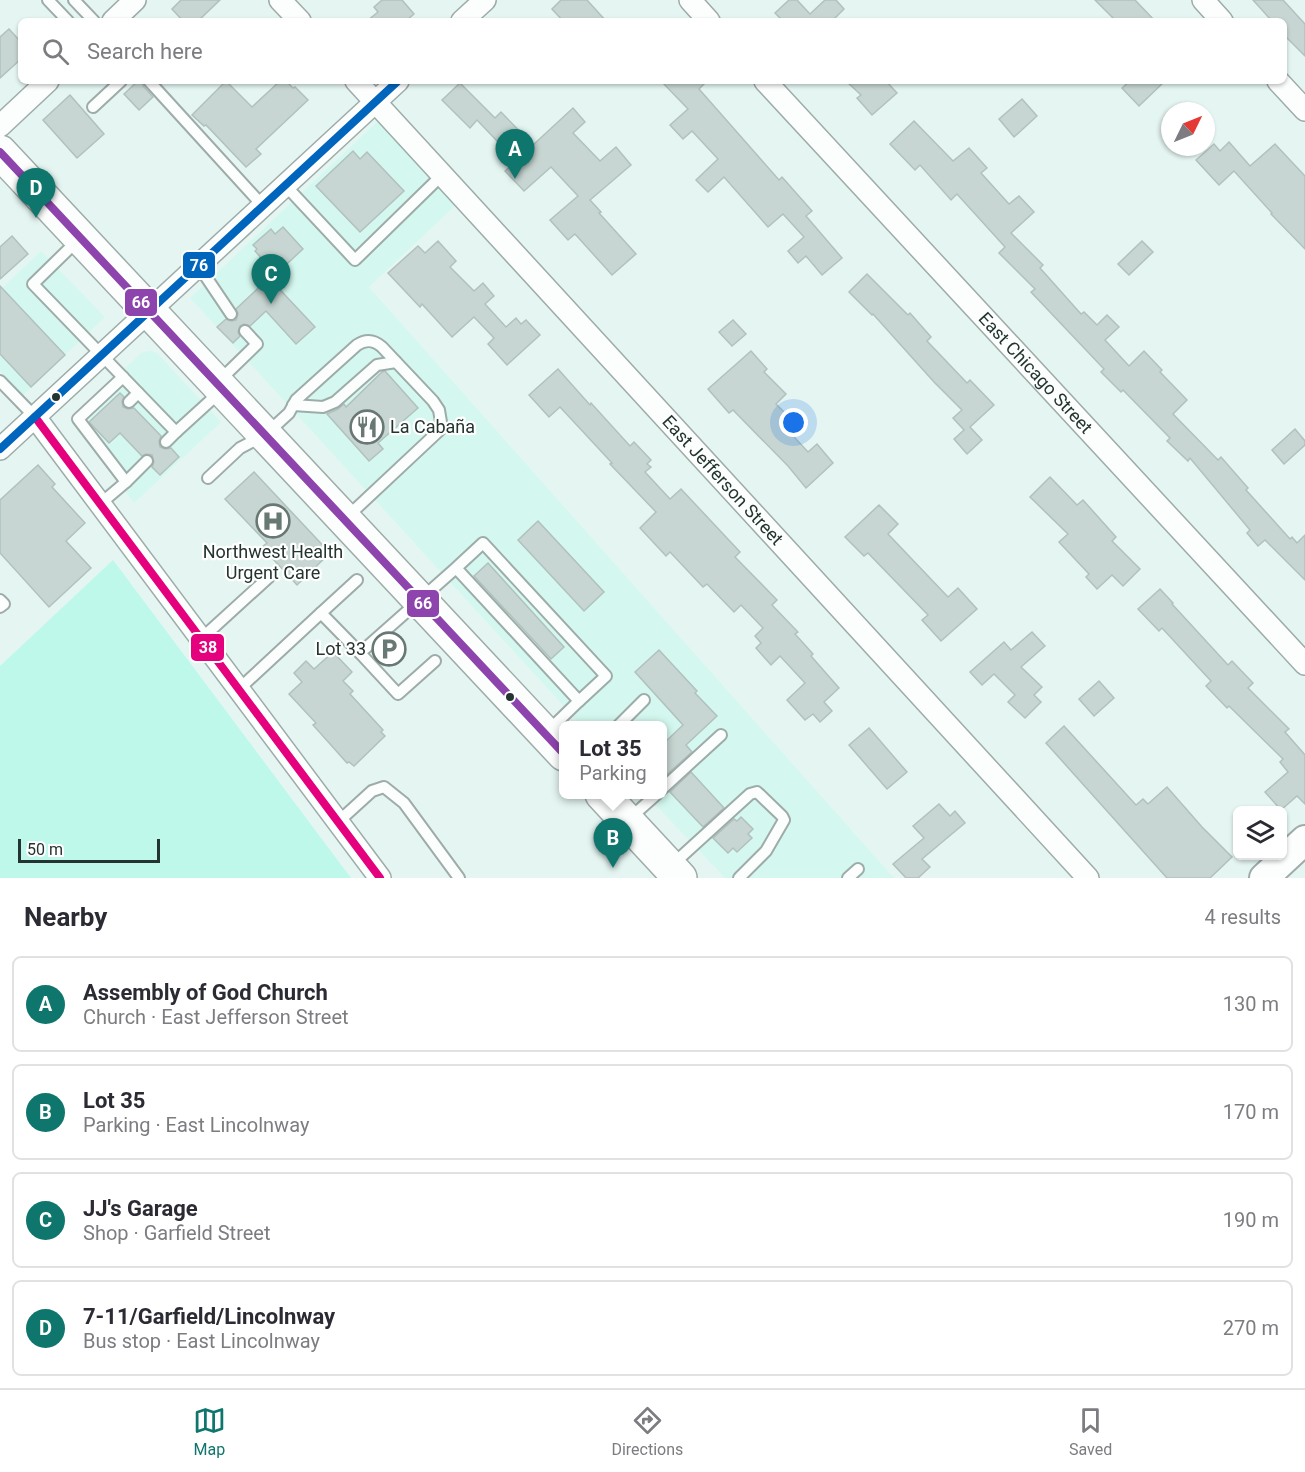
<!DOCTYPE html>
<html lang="en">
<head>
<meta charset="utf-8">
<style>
  body { margin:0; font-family:Roboto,sans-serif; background:#f7f7f7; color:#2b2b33 }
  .controls { position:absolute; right:18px; bottom:18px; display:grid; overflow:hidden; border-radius:9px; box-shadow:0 2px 4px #0004 }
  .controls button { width:54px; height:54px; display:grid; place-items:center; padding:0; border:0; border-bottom:2px solid #e1e1e2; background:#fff; color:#2b2b33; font:30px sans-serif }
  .compass { position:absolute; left:1161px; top:102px; width:54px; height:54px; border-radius:50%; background:#fff; box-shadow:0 2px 4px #0004; rotate:47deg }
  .scale { position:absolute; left:18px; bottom:15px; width:142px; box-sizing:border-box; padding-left:6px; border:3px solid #243430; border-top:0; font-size:16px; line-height:21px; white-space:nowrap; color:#243430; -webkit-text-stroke:4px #fff; paint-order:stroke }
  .you { position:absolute; left:794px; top:423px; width:21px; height:21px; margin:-15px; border:4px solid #fff; border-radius:50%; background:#1a73e8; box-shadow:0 0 0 9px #1a73e833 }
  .badge { display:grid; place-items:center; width:39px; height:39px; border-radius:50%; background:#0f766e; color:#fff; font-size:20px; font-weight:700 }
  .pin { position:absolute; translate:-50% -50px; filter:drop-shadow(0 2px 3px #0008) }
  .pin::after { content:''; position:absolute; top:32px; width:21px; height:18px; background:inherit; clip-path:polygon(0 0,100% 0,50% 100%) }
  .popup { position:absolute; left:559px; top:721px; width:108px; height:78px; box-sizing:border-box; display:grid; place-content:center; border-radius:9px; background:#fff; filter:drop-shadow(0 2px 4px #0005); font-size:20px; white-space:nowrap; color:#7c7c81 }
  .popup b { font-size:22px; color:#2b2b33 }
  .popup::after { content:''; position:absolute; left:50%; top:100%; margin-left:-12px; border:12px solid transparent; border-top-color:#fff }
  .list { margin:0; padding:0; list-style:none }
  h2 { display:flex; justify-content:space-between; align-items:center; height:78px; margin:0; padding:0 24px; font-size:26px }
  h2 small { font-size:20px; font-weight:400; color:#7c7c81 }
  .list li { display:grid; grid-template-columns:39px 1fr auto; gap:18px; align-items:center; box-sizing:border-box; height:96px; margin:0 12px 12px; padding:0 12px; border:2px solid #e1e1e2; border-radius:9px }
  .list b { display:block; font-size:22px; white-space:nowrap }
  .list p { margin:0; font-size:20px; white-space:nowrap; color:#7c7c81 }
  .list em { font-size:20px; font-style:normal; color:#7c7c81 }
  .icon { flex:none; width:33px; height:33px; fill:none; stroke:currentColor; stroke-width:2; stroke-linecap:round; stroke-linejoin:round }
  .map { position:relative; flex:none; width:1305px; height:878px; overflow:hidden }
  .search { position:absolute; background:#fff; box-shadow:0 2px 4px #0004; left:18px; right:18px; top:18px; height:66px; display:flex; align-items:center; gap:15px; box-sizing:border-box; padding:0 21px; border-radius:9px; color:#7c7c81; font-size:22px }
  .sheet { height:510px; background:#fff }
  nav { display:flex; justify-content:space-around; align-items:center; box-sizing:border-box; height:84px; border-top:2px solid #e1e1e2; background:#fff; font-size:16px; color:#7c7c81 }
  nav a { display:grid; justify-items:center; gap:3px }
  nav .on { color:#0f766e }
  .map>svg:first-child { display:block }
  .built { fill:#d4f8ef }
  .green { fill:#bef8ea }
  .building { fill:#c7d6d2; stroke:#b1c1bd; stroke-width:1.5 }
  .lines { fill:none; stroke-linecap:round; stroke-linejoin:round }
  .lane-casing { stroke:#9eaca9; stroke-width:14 }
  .street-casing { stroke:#9eaca9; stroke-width:24 }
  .secondary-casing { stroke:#9eaca9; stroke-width:32 }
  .primary-casing { stroke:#9eaca9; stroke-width:36 }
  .lane { stroke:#fbfefd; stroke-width:10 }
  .street { stroke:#fbfefd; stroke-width:21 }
  .secondary { stroke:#fbfefd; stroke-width:28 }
  .primary { stroke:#fbfefd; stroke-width:33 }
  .bus-1-casing { stroke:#fff; stroke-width:12 }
  .bus-2-casing { stroke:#fff; stroke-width:12 }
  .bus-3-casing { stroke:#fff; stroke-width:12 }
  .bus-1 { stroke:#8e44ad; stroke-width:8 }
  .bus-2 { stroke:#e5007d; stroke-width:8 }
  .bus-3 { stroke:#0065bd; stroke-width:8 }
  .bus-dot { fill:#243430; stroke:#fff; stroke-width:2 }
  .labels { text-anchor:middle; stroke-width:4.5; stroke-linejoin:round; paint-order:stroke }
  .street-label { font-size:18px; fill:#243430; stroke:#fff }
  .poi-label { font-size:18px; fill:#243430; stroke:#fff; text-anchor:start }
  .line-badge { stroke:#fff; stroke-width:2 }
  .badge-label { font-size:16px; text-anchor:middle; font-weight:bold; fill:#fff }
</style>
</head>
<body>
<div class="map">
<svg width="1305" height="878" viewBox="0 0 1305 878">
  <rect width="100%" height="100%" fill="#e5f6f2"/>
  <g class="built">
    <path d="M379 120 457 204 369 287 894 878H725L646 795 662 794V726L581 725 190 298Z"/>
    <path d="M41 251 105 317 23 395 0 371V290Z"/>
    <path d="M147 351H152L157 353 221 422 134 503 70 421 141 353Z"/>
  </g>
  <path class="green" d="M113 560 351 878H0V666Z"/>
  <g class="building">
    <path d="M181 0H220L198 21H183L172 9Z"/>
    <path d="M382 0H402L414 14 406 21H367L378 12 374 7Z"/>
    <path d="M561 0H587L606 21H563L552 9Z"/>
    <path d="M789 0H797L810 14 825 0H836L844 9 832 21H783L775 13Z"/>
    <path d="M1095 0H1135L1155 21H1116Z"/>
    <path d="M1253 0H1283L1305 24V56L1284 35V21H1272Z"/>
    <path d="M9 29 21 42V59L0 78V37Z"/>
    <path d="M138 81H142L143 86 153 97 139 110 124 94Z"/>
    <path d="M226 81 252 107 280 81H286L293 88 295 87 308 100 256 149 261 154 246 167 206 125 204 126 192 115Z"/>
    <path d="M661 81H707L699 89 779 180 782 177 812 211 806 216 842 258 822 275 806 256 798 263 788 251 804 237 783 214 768 227 724 177 708 192 696 180 718 159 692 131 683 139 670 125 688 109Z"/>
    <path d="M846 81H886L897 93 872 115 857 98 861 95Z"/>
    <path d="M1130 81H1165L1139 106 1122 88Z"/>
    <path d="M460 83 495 118 501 112 533 145 573 108 585 122 573 133 600 161 616 147 631 165 590 200 601 212 599 213 636 254 612 275 575 234 568 240 550 220 578 196 551 167 524 191 505 171 516 161 477 120 470 128 442 100Z"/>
    <path d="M70 95 104 134 77 158 43 120Z"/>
    <path d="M1022 99 1037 116 1014 137 999 119Z"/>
    <path d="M914 121 953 161 969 148 987 168 981 173 1009 204 1019 196 1034 212 1011 233 1043 265 1040 268 1081 314 1084 312 1097 325 1107 315 1119 327 1105 340 1129 366 1144 351 1162 370 1160 372 1187 400 1173 414 1218 460 1221 457 1248 488 1246 490 1290 539 1292 537 1297 543 1305 535V580L1265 540 1258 546 1247 533 1250 530 1190 458 1188 461 1167 441 1170 438 1123 390 1121 392 1101 372 1104 369 1031 292 1035 289 999 253 1005 247 957 194 951 200 920 165 915 170 890 144Z"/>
    <path d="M1229 142 1250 166 1275 144 1305 176V249L1271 214 1272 213 1234 171 1219 185 1196 160 1214 144 1220 151Z"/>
    <path d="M353 151 360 159 367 152 404 191 360 232 316 186Z"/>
    <path d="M283 227 303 249 276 274 255 251 257 249 253 245 271 229 275 234Z"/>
    <path d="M12 236 28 254 0 279V247Z"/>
    <path d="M438 241 456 261 450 267 474 291 483 283 494 296 485 304 506 327 516 318 521 324 526 320 540 335 507 365 488 344 494 338 474 317 452 337 422 304 420 307 388 273 418 246 425 253Z"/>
    <path d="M1142 241 1153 252 1129 275 1118 264Z"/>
    <path d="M867 274 908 315 910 313 931 337 927 341 967 383 970 380 994 405 970 427 982 440 967 454 954 439 964 430 953 418 962 410 934 382 873 314 872 315 849 292Z"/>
    <path d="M269 278 315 327 296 344 266 311 250 326 244 324 240 326 238 332 240 336 233 343 217 327 226 319 231 321 236 320 238 314 236 309Z"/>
    <path d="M0 286 65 355 31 387 0 354Z"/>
    <path d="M733 320 746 334 732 346 719 332Z"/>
    <path d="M751 351 767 369 764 372 786 394 776 404 791 419 784 426 808 452 817 444 833 463 806 488 788 466 733 410 729 413 708 389Z"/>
    <path d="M558 369 590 405 591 403 630 446 634 442 651 460 647 464 651 467 645 472 670 499 681 489 740 552 735 557 777 600 772 605 798 632 795 634 813 654 811 656 839 688 824 702 832 711 820 722 813 714 805 720 787 700 805 683 780 656 771 665 756 648 761 643 755 636 763 628 741 605 734 612 707 584 703 587 670 552 666 556 640 528 656 512 610 464 612 463 560 407 549 417 529 395Z"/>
    <path d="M385 371 418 408 378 443 383 449 369 461 327 414 338 409 344 404 346 407 382 372Z"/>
    <path d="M120 393 124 397 122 401 123 407 128 409 134 408 161 436 159 441 160 447 165 449 171 448 179 457 160 475 152 467 154 462 152 455 146 454 142 456 120 433 109 443 89 422Z"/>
    <path d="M1295 429 1305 441V445L1284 464 1272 450Z"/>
    <path d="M38 465 55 484 52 487 85 523 66 541 91 568 49 607 0 553V500Z"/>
    <path d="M254 472 330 553 297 585 262 547 267 543 225 499Z"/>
    <path d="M1050 477 1077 505 1083 500 1116 537 1112 541 1140 569 1123 586 1112 575 1097 589 1086 577 1089 574 1059 542 1068 534 1030 497Z"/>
    <path d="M879 505 898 524 888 534 948 597 958 588 977 609 941 641 922 620 928 615 868 553 864 556 845 537Z"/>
    <path d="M538 521 604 592 584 611 518 540Z"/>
    <path d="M488 563 564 647 551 659 474 576Z"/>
    <path d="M1160 589 1173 603 1172 604 1228 665 1232 661 1253 683 1248 688 1289 729 1285 732 1305 755V804L1297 796 1281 810 1265 792 1288 772 1280 762 1283 759 1229 706 1227 708 1206 686 1211 681 1162 628 1159 631 1138 609Z"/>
    <path d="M1032 632 1045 646 1021 667 1042 687 1034 695 1041 702 1025 718 1008 702 1015 695 994 674 982 685 970 672 1004 642 1011 650Z"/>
    <path d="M659 650 697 691 695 693 717 716 686 745 692 752 663 778V744L683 725 635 672Z"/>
    <path d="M333 652 352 672 343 681 353 691 350 694 383 730 381 732 385 736 354 766 349 762 347 763 313 725 316 723 289 694 302 682 294 673 306 661 314 669Z"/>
    <path d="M1099 681 1114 698 1094 716 1079 699Z"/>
    <path d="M1064 726 1136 805 1143 799 1148 804 1167 787 1202 827 1232 857 1210 878H1167L1046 743Z"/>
    <path d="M869 728 907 772 887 789 849 745Z"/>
    <path d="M691 772 724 808 703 827 670 792Z"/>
    <path d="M939 804 950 816 955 811 965 823 922 859 930 867 918 878H906L893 864 924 838 913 826Z"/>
    <path d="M741 817 753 829 748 834 752 838 737 852 733 848 728 853 713 838 734 819 737 821Z"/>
  </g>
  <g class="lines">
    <g class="lane-casing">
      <g id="lane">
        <path d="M48 0 68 21"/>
        <path d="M74 0 94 21"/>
        <path d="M149 81 263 206"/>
        <path d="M93 107 121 81"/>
        <path d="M285 185 355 260 442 175"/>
        <path d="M78 240 33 284 176 432 221 391"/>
        <path d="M198 265 231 314"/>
        <path d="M0 381 35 417"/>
        <path d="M219 381 257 344 245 331"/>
        <path d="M129 402 138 393"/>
        <path d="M293 405 323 407 335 402 377 365 396 362"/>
        <path d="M166 442 176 432"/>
        <path d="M208 478 240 448 265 435 289 413 296 400 357 345C366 339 374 340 382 347L433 401 439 410 442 428 346 518"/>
        <path d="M126 482 147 461"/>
        <path d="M100 504 126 482 78 419 123 377"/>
        <path d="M0 600 4 604 0 607"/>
        <path d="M321 613 357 580"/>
        <path d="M201 639 269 577"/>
        <path d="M360 653 398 694 435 661"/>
        <path d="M239 689 321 613 360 653 456 568 579 701 606 676 483 543 456 568"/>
        <path d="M618 726 644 700"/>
        <path d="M547 732 579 701"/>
        <path d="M662 789 721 735"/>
        <path d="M629 819 657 794"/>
        <path d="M338 822 372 791 384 787 404 803 459 878"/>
        <path d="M672 865 750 794 757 792 782 816 784 820 766 851 739 878"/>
        <path d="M848 878 858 869"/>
      </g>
    </g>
    <g class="street-casing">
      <g id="street">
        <path d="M280 0 300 21"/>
        <path d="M690 0 709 21"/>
        <path d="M1203 0 1222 21"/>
        <path d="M113 21 135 0"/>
        <path d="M462 21 485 0"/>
        <path id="s1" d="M356 81 1088 878"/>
        <path id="s2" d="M765 81 1305 664"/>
        <path d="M1278 81 1305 110"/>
        <path d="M0 126 48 81"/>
        <path d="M35 417 380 878"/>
        <path d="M0 449 398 81"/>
      </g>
    </g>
    <g class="secondary-casing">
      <path id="secondary" d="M1264 878 1305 840"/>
    </g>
    <g class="primary-casing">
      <g id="primary">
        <path d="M0 152 564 754"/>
        <path d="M602 794 680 878"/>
      </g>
    </g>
    <use href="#lane" class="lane"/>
    <use href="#street" class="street"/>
    <use href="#secondary" class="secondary"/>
    <use href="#primary" class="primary"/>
    <g class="bus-1-casing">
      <path id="bus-1" d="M0 152 564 754"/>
    </g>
    <g class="bus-2-casing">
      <path id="bus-2" d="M35 417 380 878"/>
    </g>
    <g class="bus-3-casing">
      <path id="bus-3" d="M0 449 398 81"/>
    </g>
    <use href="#bus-1" class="bus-1"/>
    <use href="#bus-2" class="bus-2"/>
    <use href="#bus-3" class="bus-3"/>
  </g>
  <defs>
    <g id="restaurant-ring" transform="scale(1.725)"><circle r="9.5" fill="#fff" stroke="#687874" stroke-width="1.5"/><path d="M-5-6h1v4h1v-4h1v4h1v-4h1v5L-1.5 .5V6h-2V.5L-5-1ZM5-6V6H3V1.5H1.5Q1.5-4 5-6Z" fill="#687874"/></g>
    <g id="hospital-ring" transform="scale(1.725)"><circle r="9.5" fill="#fff" stroke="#687874" stroke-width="1.5"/><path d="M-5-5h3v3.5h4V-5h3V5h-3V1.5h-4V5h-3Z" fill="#687874"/></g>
    <g id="parking-ring" transform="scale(1.725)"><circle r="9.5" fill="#fff" stroke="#687874" stroke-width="1.5"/><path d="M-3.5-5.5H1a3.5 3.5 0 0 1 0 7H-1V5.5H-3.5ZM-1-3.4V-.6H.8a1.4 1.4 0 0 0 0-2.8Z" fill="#687874"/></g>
  </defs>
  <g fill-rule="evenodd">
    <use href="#restaurant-ring" x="367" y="427"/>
    <use href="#hospital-ring" x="273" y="521"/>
    <use href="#parking-ring" x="389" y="649"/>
  </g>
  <g class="bus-dot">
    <circle cx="56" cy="397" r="5"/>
    <circle cx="510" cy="697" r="5"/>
  </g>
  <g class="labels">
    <g class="street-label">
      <text dy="6" stroke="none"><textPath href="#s2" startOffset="398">East Chicago Street</textPath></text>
      <text dy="6" stroke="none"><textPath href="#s1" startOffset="542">East Jefferson Street</textPath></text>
    </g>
    <g class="poi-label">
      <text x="390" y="433">La Cabaña</text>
      <text x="273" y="558" text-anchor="middle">Northwest Health<tspan x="273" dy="21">Urgent Care</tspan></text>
      <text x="366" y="655" text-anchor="end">Lot 33</text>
    </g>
  </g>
  <g class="line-badge">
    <rect x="182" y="251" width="34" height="28" rx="6" fill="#0065bd"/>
    <rect x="124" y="288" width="34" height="29" rx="6" fill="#8e44ad"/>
    <rect x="406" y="589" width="34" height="29" rx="6" fill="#8e44ad"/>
    <rect x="190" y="633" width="35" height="29" rx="6" fill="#e5007d"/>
  </g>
  <g class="badge-label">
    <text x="199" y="271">76</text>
    <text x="141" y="308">66</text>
    <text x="423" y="609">66</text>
    <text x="208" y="653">38</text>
  </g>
</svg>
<div class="controls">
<button><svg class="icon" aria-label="layers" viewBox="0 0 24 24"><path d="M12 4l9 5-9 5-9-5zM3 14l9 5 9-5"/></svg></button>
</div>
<svg class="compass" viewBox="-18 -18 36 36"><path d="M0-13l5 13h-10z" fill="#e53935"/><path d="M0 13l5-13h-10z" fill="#7c7c81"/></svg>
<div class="scale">50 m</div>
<div class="you"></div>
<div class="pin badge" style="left:515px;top:179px">A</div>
<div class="pin badge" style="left:613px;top:868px">B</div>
<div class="popup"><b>Lot 35</b>Parking</div>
<div class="pin badge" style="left:271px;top:304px">C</div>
<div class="pin badge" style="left:36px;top:218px">D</div>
<div class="search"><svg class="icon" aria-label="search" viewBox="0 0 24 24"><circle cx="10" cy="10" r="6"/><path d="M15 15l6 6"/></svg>Search here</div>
</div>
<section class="sheet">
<h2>Nearby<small>4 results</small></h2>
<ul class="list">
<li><span class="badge">A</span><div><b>Assembly of God Church</b><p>Church · East Jefferson Street</p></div><em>130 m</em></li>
<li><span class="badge">B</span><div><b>Lot 35</b><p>Parking · East Lincolnway</p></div><em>170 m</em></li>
<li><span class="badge">C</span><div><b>JJ's Garage</b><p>Shop · Garfield Street</p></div><em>190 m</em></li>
<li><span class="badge">D</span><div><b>7-11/Garfield/Lincolnway</b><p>Bus stop · East Lincolnway</p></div><em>270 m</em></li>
</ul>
</section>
<nav>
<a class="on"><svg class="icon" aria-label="map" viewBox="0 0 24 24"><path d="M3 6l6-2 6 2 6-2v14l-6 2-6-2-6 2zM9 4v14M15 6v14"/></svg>Map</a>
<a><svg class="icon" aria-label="directions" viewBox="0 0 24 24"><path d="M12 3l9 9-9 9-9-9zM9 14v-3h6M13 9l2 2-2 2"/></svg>Directions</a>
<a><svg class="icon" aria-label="saved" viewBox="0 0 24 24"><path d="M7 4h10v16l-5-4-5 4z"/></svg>Saved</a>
</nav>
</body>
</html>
